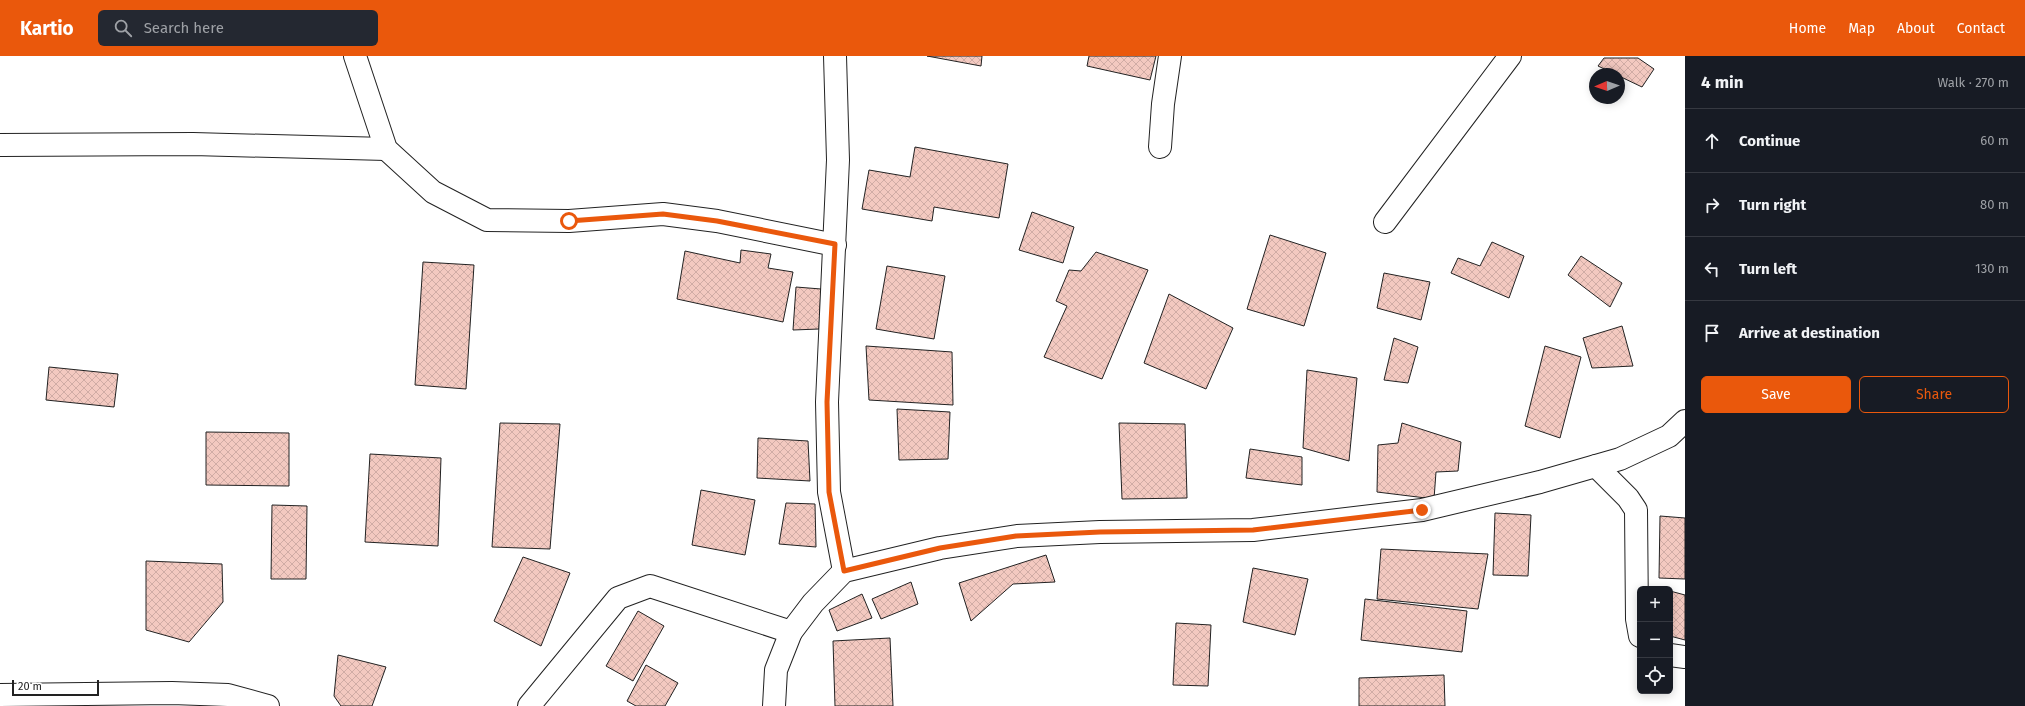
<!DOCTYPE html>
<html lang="en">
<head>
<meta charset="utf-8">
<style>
  body { margin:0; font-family:"Fira Sans",sans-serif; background:#242831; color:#f1f3f6 }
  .controls { position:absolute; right:12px; bottom:12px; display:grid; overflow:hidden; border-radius:6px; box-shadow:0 2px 10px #0003 }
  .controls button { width:36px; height:36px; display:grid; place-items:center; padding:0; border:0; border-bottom:1px solid #363941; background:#171b24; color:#f1f3f6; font:20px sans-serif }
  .compass { position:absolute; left:1589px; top:12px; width:36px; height:36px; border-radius:50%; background:#171b24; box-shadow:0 2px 10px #0003; rotate:268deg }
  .scale { position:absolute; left:12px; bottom:10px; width:87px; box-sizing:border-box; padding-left:4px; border:2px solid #222; border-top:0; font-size:11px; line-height:14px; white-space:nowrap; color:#222; -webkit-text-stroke:3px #fff; paint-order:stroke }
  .stop { position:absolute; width:12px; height:12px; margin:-9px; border:3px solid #ea580c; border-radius:50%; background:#fff }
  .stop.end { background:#ea580c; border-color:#fff; box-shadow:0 1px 4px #0008 }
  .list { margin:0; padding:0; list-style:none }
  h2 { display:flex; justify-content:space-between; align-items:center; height:52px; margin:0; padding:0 16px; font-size:17px }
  h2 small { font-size:13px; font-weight:400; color:#9ea1a6 }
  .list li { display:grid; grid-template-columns:26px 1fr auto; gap:12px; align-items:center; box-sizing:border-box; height:64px; padding:0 16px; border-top:1px solid #363941 }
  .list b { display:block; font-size:15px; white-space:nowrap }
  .list em { font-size:13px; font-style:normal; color:#9ea1a6 }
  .actions { display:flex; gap:8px; padding:12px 16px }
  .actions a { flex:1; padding:9px 0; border:1px solid #ea580c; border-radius:6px; text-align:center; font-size:14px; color:#ea580c }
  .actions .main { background:#ea580c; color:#fff }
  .icon { flex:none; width:22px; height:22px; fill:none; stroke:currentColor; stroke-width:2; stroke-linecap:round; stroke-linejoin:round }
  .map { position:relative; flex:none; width:1685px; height:650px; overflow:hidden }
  header { display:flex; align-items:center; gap:24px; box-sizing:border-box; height:56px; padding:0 20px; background:#ea580c; color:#fff }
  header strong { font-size:19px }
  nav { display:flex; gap:22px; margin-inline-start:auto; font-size:14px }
  .search { width:280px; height:36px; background:#242831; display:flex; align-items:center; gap:10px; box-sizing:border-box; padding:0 14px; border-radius:6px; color:#9ea1a6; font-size:15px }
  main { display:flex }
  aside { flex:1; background:#171b24 }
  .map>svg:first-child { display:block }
  .building { fill:url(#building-cross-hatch); stroke:#222 }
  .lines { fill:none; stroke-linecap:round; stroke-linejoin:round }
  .minor-casing { stroke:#222; stroke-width:24 }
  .minor { stroke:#fff; stroke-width:22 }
  .route { stroke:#ea580c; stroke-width:5 }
</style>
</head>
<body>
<header>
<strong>Kartio</strong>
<div class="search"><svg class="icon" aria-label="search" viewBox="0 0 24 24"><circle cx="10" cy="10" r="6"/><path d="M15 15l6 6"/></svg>Search here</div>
<nav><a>Home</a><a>Map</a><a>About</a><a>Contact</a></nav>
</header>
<main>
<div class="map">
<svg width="1685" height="650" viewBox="0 0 1685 650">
  <defs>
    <pattern id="building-cross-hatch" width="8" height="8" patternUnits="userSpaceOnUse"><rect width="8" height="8" fill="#f3c9c0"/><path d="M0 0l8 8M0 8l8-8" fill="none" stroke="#d0aca5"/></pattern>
  </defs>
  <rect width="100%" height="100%" fill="#fff"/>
  <g class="building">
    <path d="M927 0H982L981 10Z"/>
    <path d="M1089 0H1156L1150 24 1087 10Z"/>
    <path d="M1604 2H1638L1654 13 1642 31 1619 20V18H1615L1598 10Z"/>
    <path d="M915 91 1008 108 999 162 934 151 932 165 862 153 869 114 910 121Z"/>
    <path d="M1032 156 1074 171 1063 207 1019 194Z"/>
    <path d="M1270 179 1326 197 1304 270 1247 253Z"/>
    <path d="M1492 186 1524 200 1509 242 1451 217 1458 202 1480 210Z"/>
    <path d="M741 194 771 198 768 212 793 216 783 266 677 243 685 195 740 207Z"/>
    <path d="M1096 196 1148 214 1102 323 1044 301 1067 250 1056 245 1069 214 1081 215Z"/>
    <path d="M1581 200 1622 227 1610 251 1568 219Z"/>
    <path d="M423 206 474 209 466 333 415 329Z"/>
    <path d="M887 210 945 220 934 283 876 273Z"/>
    <path d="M1384 217 1430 226 1421 264 1377 252Z"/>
    <path d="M796 231 821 233 819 273 793 274Z"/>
    <path d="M1169 238 1233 272 1206 333 1144 307Z"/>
    <path d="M1622 270 1633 310 1592 312 1583 282Z"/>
    <path d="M1394 282 1418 291 1408 327 1384 324Z"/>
    <path d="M866 290 952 296 953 349 869 344Z"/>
    <path d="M1545 290 1581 301 1560 382 1525 370Z"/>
    <path d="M49 311 118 318 114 351 46 344Z"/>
    <path d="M1307 314 1357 322 1349 405 1303 392Z"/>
    <path d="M897 353 950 356 948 403 899 404Z"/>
    <path d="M500 367 560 368 550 493 492 491Z"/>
    <path d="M1119 367 1185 368 1187 442 1122 443Z"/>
    <path d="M1402 367 1461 386 1458 415 1436 416 1434 443 1377 436 1378 389 1398 387Z"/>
    <path d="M206 376 289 377V430L206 429Z"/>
    <path d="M758 382 808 385 810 425 757 422Z"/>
    <path d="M1250 393 1302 401V429L1246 422Z"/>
    <path d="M370 398 441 402 438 490 365 486Z"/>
    <path d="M701 434 755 444 745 499 692 489Z"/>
    <path d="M786 447 815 448 816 491 779 488Z"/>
    <path d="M272 449 307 450 306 523H271Z"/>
    <path d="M1495 457 1531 459 1528 520 1493 519Z"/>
    <path d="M1660 460 1685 462V523L1659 522Z"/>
    <path d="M1381 493 1488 498 1478 553 1377 543Z"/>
    <path d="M1046 499 1055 526 1013 528 971 565 959 527Z"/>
    <path d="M523 501 570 517 541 590 494 565Z"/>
    <path d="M146 505 222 508 223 546 189 586 146 574Z"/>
    <path d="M1253 512 1308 523 1295 579 1243 566Z"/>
    <path d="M911 526 918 548 881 563 872 543Z"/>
    <path d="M1670 535 1685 539V584L1670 580Z"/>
    <path d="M862 538 872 562 837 575 829 554Z"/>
    <path d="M1365 543 1467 555 1462 596 1361 584Z"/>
    <path d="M638 555 664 570 633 625 606 610Z"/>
    <path d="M1176 567 1211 569 1208 630 1173 629Z"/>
    <path d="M890 582 893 650H835L833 585Z"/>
    <path d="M338 599 386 611 372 650H341L334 640Z"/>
    <path d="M646 609 678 627 665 650H636L627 645Z"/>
    <path d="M1444 619 1445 650H1359V622Z"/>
  </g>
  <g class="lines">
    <g class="minor-casing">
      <g id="minor">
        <path d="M355 0 386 93 433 136 487 164 569 165 663 158 717 165 835 189"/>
        <path d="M835 0 838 104 827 346 829 436 844 515"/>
        <path d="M0 89 193 88 386 93"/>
        <path d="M1160 91 1163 48 1170 0"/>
        <path d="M1385 166 1510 0"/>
        <path d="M1596 410 1628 442 1636 454 1637 563 1640 580"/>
        <path d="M1670 599 1685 601"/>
        <path d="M0 639 172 637 228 639 268 650"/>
        <path d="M529 650 618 542 650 530 791 576"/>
        <path d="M774 650 776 614 791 576 813 547 844 515 940 492 1017 480 1100 476 1253 474 1422 454 1540 426 1620 403 1669 380 1685 365"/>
      </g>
    </g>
    <use href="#minor" class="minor"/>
  </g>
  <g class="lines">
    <path class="route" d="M569 165 663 158 717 165 835 188 827 346 829 436 844 515 940 492 1016 480 1100 476 1253 474 1422 454"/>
  </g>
</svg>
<div class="controls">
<button>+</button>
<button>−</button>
<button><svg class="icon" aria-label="locate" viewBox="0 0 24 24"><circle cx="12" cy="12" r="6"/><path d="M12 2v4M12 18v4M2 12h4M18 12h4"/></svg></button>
</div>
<svg class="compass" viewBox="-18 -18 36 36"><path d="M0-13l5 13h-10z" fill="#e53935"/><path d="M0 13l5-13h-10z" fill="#9ea1a6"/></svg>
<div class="scale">20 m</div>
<div class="stop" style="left:569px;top:165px"></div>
<div class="stop end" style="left:1422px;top:454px"></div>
</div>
<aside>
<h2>4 min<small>Walk · 270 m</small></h2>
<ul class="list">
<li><svg class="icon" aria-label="ahead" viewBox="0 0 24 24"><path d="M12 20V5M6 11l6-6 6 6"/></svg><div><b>Continue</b></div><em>60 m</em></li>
<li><svg class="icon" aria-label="right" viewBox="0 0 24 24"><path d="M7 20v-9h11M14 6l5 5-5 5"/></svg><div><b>Turn right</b></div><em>80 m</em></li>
<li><svg class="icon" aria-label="left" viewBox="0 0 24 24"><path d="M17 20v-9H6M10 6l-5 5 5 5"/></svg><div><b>Turn left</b></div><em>130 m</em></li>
<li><svg class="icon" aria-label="arrive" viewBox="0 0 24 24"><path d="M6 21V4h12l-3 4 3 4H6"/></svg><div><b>Arrive at destination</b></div></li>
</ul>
<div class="actions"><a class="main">Save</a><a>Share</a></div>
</aside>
</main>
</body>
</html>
